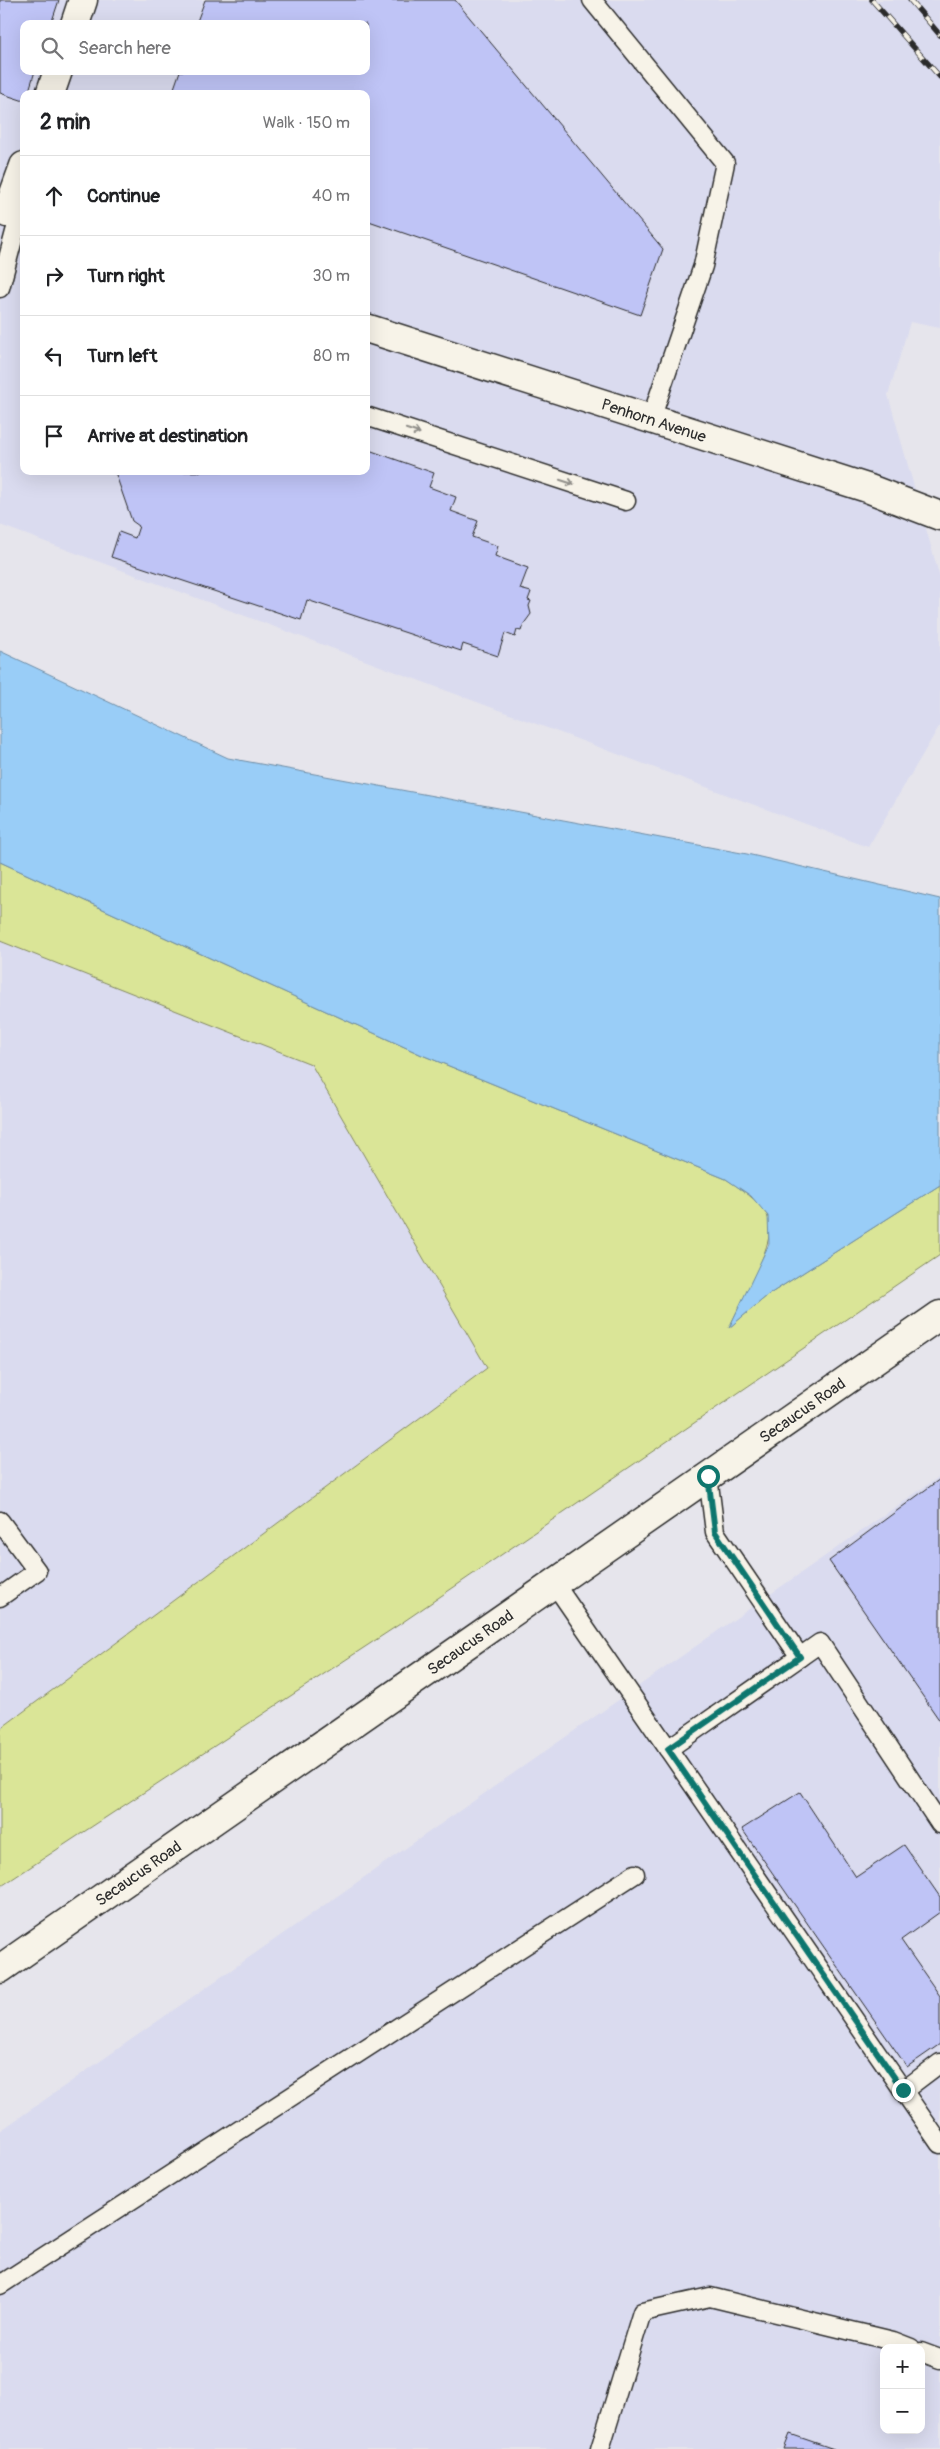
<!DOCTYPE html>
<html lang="en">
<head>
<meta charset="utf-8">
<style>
  body { margin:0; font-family:Pangolin,sans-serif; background:#f6f6f6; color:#202124 }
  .controls { position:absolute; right:15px; bottom:15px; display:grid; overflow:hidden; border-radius:10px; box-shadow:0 5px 20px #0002 }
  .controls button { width:45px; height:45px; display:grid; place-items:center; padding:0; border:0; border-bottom:1px solid #e0e0e0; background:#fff; color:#202124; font:25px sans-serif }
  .stop { position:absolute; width:15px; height:15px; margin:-11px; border:4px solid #0f766e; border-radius:50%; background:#fff }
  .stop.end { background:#0f766e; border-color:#fff; box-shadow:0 1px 5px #0008 }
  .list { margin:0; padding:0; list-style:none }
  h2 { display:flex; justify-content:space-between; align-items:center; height:65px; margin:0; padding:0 20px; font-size:21px }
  h2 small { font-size:16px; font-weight:400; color:#757577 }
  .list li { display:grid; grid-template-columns:32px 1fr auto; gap:15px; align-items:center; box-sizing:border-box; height:80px; padding:0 20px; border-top:1px solid #e0e0e0 }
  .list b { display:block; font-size:19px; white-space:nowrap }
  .list em { font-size:16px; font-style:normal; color:#757577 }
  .icon { flex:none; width:28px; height:28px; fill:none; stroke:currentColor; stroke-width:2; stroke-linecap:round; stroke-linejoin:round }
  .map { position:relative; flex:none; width:940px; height:2449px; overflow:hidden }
  .search { position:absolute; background:#fff; box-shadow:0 5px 20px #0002; left:20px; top:20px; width:350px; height:55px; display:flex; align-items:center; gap:12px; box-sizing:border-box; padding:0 18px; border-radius:10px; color:#757577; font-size:19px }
  .panel { position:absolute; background:#fff; box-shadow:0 5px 20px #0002; left:20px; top:90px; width:350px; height:385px; border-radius:10px }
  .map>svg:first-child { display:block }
  .built { fill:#dadbef; fill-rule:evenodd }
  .green { fill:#dae597; stroke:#828861 }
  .water { fill:#99cdf7; stroke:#6d8ca5 }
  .building { fill:#bfc4f6; stroke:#2b2b2b }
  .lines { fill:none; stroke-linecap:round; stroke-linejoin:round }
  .lane-casing { stroke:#2b2b2b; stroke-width:21 }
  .street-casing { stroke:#2b2b2b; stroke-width:31 }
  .secondary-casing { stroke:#2b2b2b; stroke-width:31 }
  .lane { stroke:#f7f3e8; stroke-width:18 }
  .street { stroke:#f7f3e8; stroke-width:28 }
  .secondary { stroke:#f7f3e8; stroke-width:28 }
  .rail-casing { stroke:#2b2b2b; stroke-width:5.5 }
  .rail { stroke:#f7f3e8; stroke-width:4; stroke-dasharray:11; stroke-linecap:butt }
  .oneway { stroke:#918f8a }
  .route { stroke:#0f766e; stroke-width:6 }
  .labels { text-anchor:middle; stroke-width:4; stroke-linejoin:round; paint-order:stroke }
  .street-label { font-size:16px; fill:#2b2b2b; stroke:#f7f3e8 }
</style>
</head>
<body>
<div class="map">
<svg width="940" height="2449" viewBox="0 0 940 2449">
  <rect width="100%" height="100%" fill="#e6e5ec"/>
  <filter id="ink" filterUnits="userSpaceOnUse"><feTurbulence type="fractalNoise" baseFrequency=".02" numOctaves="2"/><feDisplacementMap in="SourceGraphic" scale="10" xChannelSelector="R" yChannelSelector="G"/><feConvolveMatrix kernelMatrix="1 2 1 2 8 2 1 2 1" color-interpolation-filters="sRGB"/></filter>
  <g filter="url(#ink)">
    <g class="built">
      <path d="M0 0H940V328L910 322 888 395 940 578V725L868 847 0 525ZM24 24H366V71H24ZM24 94H366V471H24Z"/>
      <path d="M0 941 311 1063 488 1368 0 1729Z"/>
      <path d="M940 1476V2449H0V2131ZM884 2348H921V2430H884Z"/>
    </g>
    <path class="green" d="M0 862 422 1055 726 1179C741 1189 757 1199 767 1215 781 1239 739 1302 730 1327L768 1295 940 1185V1255L400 1624 0 1887V1729L487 1368 311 1064 0 941Z"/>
    <path class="water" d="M0 651 228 758 747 854 940 899V1185L768 1295 729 1328 769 1244 768 1216 751 1196 726 1179 422 1055 0 862Z"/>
    <g class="building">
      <path d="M0 0H59L51 24H24V71H35L28 94H24V101L0 93Z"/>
      <path d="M205 0H455L663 249 640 315 366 220V94H172L180 71H366V24H196Z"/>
      <path d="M366 449 434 473 429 487 456 497 451 511 478 521 472 537 498 546 495 556 528 568 520 589 531 592 528 600 531 601 529 606 531 614 523 625 521 631 517 630 515 637 505 633 498 656 463 644 461 651 307 600 301 620 111 557 119 532 135 538 139 526 132 521 115 472 366 471Z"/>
      <path d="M940 1479V1721L829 1561Z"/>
      <path d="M800 1792 856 1877 904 1845 940 1897V1912L901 1940 940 1996V2044L907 2067 742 1829Z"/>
      <path d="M790 2434 834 2449H784Z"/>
    </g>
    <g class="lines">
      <g class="lane-casing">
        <g id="lane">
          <path d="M592 0 725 163 703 266 651 419"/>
          <path d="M0 288 19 217"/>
          <path d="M366 416 626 501"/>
          <path d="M708 1476 715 1532 800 1657"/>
          <path d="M0 1521 37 1571 0 1597"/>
          <path d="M554 1583 940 2144"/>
          <path d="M668 1749 820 1643 940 1824"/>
          <path d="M903 2091 940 2063"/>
          <path d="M0 2285 635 1874"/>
          <path d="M921 2352 940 2359"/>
          <path d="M600 2449 642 2312 710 2297 893 2341 911 2348"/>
        </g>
      </g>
      <g class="street-casing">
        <g id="street">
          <path d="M75 24 83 0"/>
          <path d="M50 94 58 71"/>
          <path d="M7 213 24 166"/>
          <path d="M366 328 867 488 940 516"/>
        </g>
      </g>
      <g class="secondary-casing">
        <path id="secondary" d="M0 1969 940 1315"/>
      </g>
      <use href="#lane" class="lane"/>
      <use href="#street" class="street"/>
      <use href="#secondary" class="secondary"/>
      <g class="rail-casing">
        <g id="rail">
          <path d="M872 0 940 77"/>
          <path d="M910 0 940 35"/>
        </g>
      </g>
      <use href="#rail" class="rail"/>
    </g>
    <defs><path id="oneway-shaft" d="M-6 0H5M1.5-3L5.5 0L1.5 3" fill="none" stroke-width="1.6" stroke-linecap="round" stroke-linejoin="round" transform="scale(1.25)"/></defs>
    <g class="oneway">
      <use href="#oneway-shaft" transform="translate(413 431) rotate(18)"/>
      <use href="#oneway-shaft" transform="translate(567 482) rotate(18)"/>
    </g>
  </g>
  <g class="lines" filter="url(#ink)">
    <path class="route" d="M708 1476 715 1532 800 1657 668 1749 903 2090"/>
  </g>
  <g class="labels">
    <g class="street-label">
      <text transform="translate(654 420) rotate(18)" y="6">Penhorn Avenue</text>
      <text transform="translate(802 1410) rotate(-35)" y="6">Secaucus Road</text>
      <text transform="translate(470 1642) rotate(-35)" y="6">Secaucus Road</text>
      <text transform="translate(138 1873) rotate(-35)" y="6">Secaucus Road</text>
    </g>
  </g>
</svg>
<div class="controls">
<button>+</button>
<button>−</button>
</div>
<div class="stop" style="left:708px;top:1476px"></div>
<div class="stop end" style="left:903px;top:2090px"></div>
<div class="search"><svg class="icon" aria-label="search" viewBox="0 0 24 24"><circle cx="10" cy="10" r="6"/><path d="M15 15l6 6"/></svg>Search here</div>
<section class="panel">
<h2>2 min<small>Walk · 150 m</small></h2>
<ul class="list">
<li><svg class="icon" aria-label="ahead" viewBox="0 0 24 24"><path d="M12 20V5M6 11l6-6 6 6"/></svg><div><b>Continue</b></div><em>40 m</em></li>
<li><svg class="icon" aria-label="right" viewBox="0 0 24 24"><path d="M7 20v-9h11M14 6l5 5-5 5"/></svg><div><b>Turn right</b></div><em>30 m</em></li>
<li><svg class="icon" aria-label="left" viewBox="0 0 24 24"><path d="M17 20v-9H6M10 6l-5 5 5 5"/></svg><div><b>Turn left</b></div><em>80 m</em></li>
<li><svg class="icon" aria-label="arrive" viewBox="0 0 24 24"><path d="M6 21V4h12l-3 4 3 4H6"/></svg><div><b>Arrive at destination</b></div></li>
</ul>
</section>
</div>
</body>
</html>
